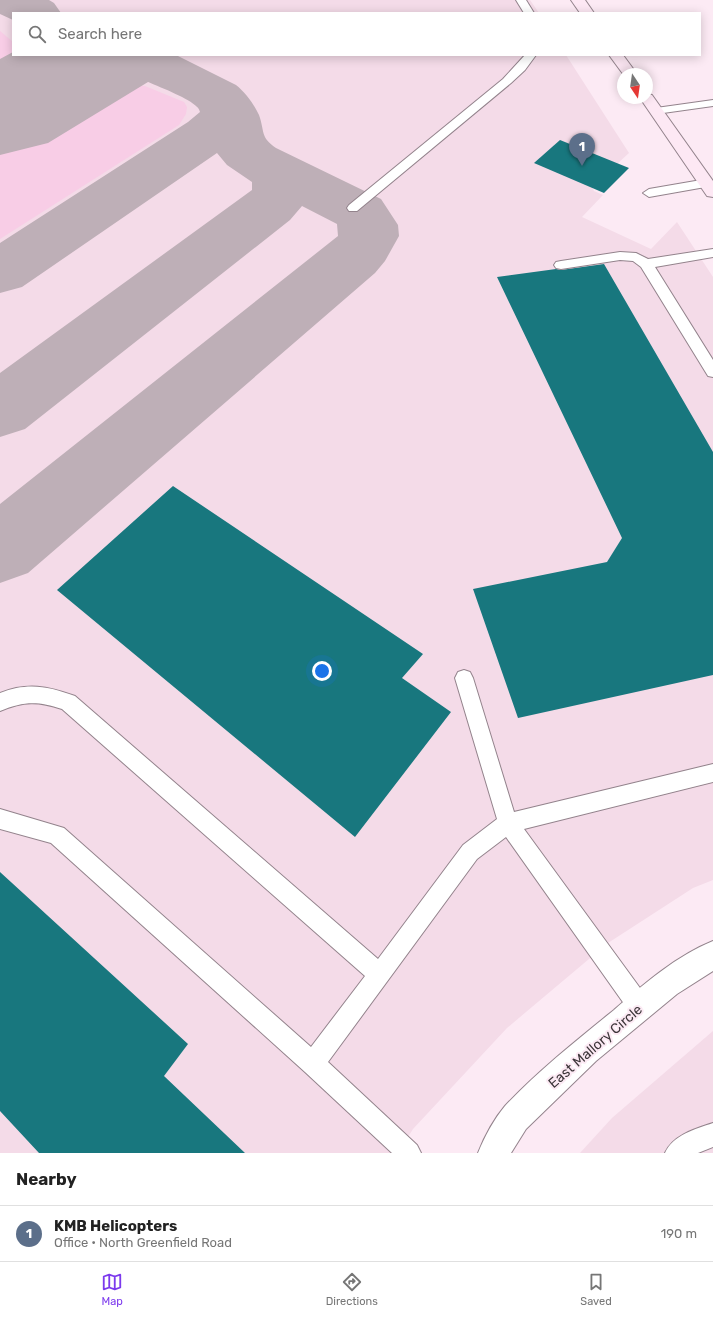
<!DOCTYPE html>
<html lang="en">
<head>
<meta charset="utf-8">
<style>
  body { margin:0; font-family:Rubik,sans-serif; background:#f6f6f6; color:#222 }
  .compass { position:absolute; left:617px; top:68px; width:36px; height:36px; border-radius:50%; background:#fff; box-shadow:0 2px 10px #0003; rotate:167deg }
  .you { position:absolute; left:322px; top:671px; width:14px; height:14px; margin:-10px; border:3px solid #fff; border-radius:50%; background:#1a73e8; box-shadow:0 0 0 6px #1a73e833 }
  .badge { display:grid; place-items:center; width:26px; height:26px; border-radius:50%; background:#7c3aed; color:#fff; font-size:13px; font-weight:700 }
  .pin { position:absolute; translate:-50% -33px; filter:drop-shadow(0 1px 2px #0008) }
  .pin::after { content:''; position:absolute; top:21px; width:14px; height:12px; background:inherit; clip-path:polygon(0 0,100% 0,50% 100%) }
  .list { margin:0; padding:0; list-style:none }
  h2 { display:flex; justify-content:space-between; align-items:center; height:52px; margin:0; padding:0 16px; font-size:17px }
  h2 small { font-size:13px; font-weight:400; color:#767676 }
  .list li { display:grid; grid-template-columns:26px 1fr auto; gap:12px; align-items:center; box-sizing:border-box; height:56px; padding:0 16px; border-top:1px solid #e0e0e0 }
  .list b { display:block; font-size:15px; white-space:nowrap }
  .list p { margin:0; font-size:13px; white-space:nowrap; color:#767676 }
  .list em { font-size:13px; font-style:normal; color:#767676 }
  .icon { flex:none; width:22px; height:22px; fill:none; stroke:currentColor; stroke-width:2; stroke-linecap:round; stroke-linejoin:round }
  .map { position:relative; flex:none; width:713px; height:1153px; overflow:hidden }
  .search { position:absolute; background:#fff; box-shadow:0 2px 10px #0003; left:12px; right:12px; top:12px; height:44px; display:flex; align-items:center; gap:10px; box-sizing:border-box; padding:0 14px; border-radius:0px; color:#767676; font-size:15px }
  .sheet { height:108px; background:#fff }
  nav { display:flex; justify-content:space-around; align-items:center; box-sizing:border-box; height:56px; border-top:1px solid #e0e0e0; background:#fff; font-size:11px; color:#767676 }
  nav a { display:grid; justify-items:center; gap:2px }
  nav .on { color:#7c3aed }
  .map>svg:first-child { display:block }
  .built { fill:#f4dbe8 }
  .green { fill:#f8cde6 }
  .lines { fill:none; stroke-linecap:round; stroke-linejoin:round }
  .taxiway { fill:#beafb7; fill-rule:evenodd }
  .runway { fill:#beafb7; fill-rule:evenodd }
  .building { fill:#18777e }
  .service-casing { stroke:#93838c; stroke-width:2 }
  .minor-casing { stroke:#93838c; stroke-width:2 }
  .secondary-casing { stroke:#93838c; stroke-width:2 }
  .service { fill:#fff; fill-rule:evenodd }
  .minor { fill:#fff; fill-rule:evenodd }
  .secondary { fill:#fde8f4; fill-rule:evenodd }
  .labels { text-anchor:middle; stroke-width:4; stroke-linejoin:round; paint-order:stroke }
  .near-street-label { font-size:14px; fill:#3c3539; stroke:#fceaf4 }
</style>
</head>
<body>
<div class="map">
<svg width="713" height="1153" viewBox="0 0 713 1153">
  <rect width="100%" height="100%" fill="#fceaf4"/>
  <g class="built">
    <path d="M0 0H530L539 13H13V55H566L629 153 592 187 594 191 603 195 582 217 651 249 677 222 713 277V880L693 888 608 943 507 1028 413 1129 398 1153H0Z"/>
    <path d="M713 1031V1153H580L612 1118Z"/>
  </g>
  <g class="green">
    <path d="M0 31 13 42V55H27L0 77Z"/>
    <path d="M122 83 145 86 184 102 187 107 186 114 179 125 0 239V151L95 94 110 86Z"/>
  </g>
  <g class="lines">
    <g class="taxiway">
      <path d="M0 0H49L54 3 61 13H13V20L0 14Z"/>
      <path d="M106 55H176L236 85C245 92 254 104 259 115 265 132 260 137 276 148L381 199 398 225 399 236 385 261 375 273 28 573 0 583V504L338 236 337 224 302 206 290 220 25 429 0 437V373L252 190V182L227 165 217 153 22 287 0 293V243L188 122 200 112C200 98 125 76 113 65 111 63 109 58 106 55Z"/>
    </g>
    <path class="runway" d="M13 52V55H167L148 82 48 143 0 155V59Z"/>
  </g>
  <g class="building">
    <path d="M560 140 629 168 604 193 534 163Z"/>
    <path d="M604 264 713 452V675L518 718 473 589 607 562 622 538 497 277 556 269 561 270Z"/>
    <path d="M173 486 423 654 402 678 451 712 355 837 57 590Z"/>
    <path d="M0 872 188 1044 164 1076 245 1153H39L0 1111Z"/>
  </g>
  <g class="lines">
    <g class="service-casing">
      <g id="service">
        <path d="M516 0H526L534 13H524Z"/>
        <path d="M525 55H536L525 70 511 83 357 211H349L347 208 349 205 503 79Z"/>
        <path d="M713 100V106L656 114 650 111 656 108Z"/>
        <path d="M707 179 713 183 711 186 649 197 643 193 649 189Z"/>
        <path d="M713 249V257L655 267 713 360V377L708 376 641 267 633 261 620 260 561 269 556 268 554 265 556 262 561 261 620 252 636 253 648 259Z"/>
        <path d="M464 670 470 672 473 678 514 812 713 764V782L524 829 648 999 651 1007 648 1015 640 1018 632 1015 506 837 477 859 328 1062 417 1145 421 1153H392L305 1072 51 843 0 829V809L64 828 311 1047 365 976 62 709C38 701 24 701 0 711V693C27 682 48 686 75 696L378 959 463 845 497 819 455 678 458 672Z"/>
        <path d="M713 1123V1147L698 1153H665C673 1135 695 1129 713 1123Z"/>
      </g>
    </g>
    <g class="minor-casing">
      <path id="minor" d="M713 941V971L677 994 596 1061 526 1129 511 1153H478C484 1138 494 1119 505 1106 538 1071 577 1040 614 1010 644 984 676 956 713 941Z"/>
    </g>
    <g class="secondary-casing">
      <g id="secondary">
        <path d="M571 0H585L594 13H580Z"/>
        <path d="M609 55H623L637 74H623Z"/>
        <path d="M647 94 652 95 713 181V197L707 196 640 98H647Z"/>
      </g>
    </g>
    <use href="#service" class="service"/>
    <use href="#minor" class="minor"/>
    <use href="#secondary" class="secondary"/>
  </g>
  <g class="labels">
    <g class="near-street-label">
      <text transform="translate(595 1046) rotate(-41)" y="5">East Mallory Circle</text>
    </g>
  </g>
</svg>
<svg class="compass" viewBox="-18 -18 36 36"><path d="M0-13l5 13h-10z" fill="#e53935"/><path d="M0 13l5-13h-10z" fill="#767676"/></svg>
<div class="you"></div>
<div class="pin badge" style="left:582px;top:166px;background:#5c6f8a">1</div>
<div class="search"><svg class="icon" aria-label="search" viewBox="0 0 24 24"><circle cx="10" cy="10" r="6"/><path d="M15 15l6 6"/></svg>Search here</div>
</div>
<section class="sheet">
<h2>Nearby<small></small></h2>
<ul class="list">
<li><span class="badge" style="background:#5c6f8a">1</span><div><b>KMB Helicopters</b><p>Office · North Greenfield Road</p></div><em>190 m</em></li>
</ul>
</section>
<nav>
<a class="on"><svg class="icon" aria-label="map" viewBox="0 0 24 24"><path d="M3 6l6-2 6 2 6-2v14l-6 2-6-2-6 2zM9 4v14M15 6v14"/></svg>Map</a>
<a><svg class="icon" aria-label="directions" viewBox="0 0 24 24"><path d="M12 3l9 9-9 9-9-9zM9 14v-3h6M13 9l2 2-2 2"/></svg>Directions</a>
<a><svg class="icon" aria-label="saved" viewBox="0 0 24 24"><path d="M7 4h10v16l-5-4-5 4z"/></svg>Saved</a>
</nav>
</body>
</html>
